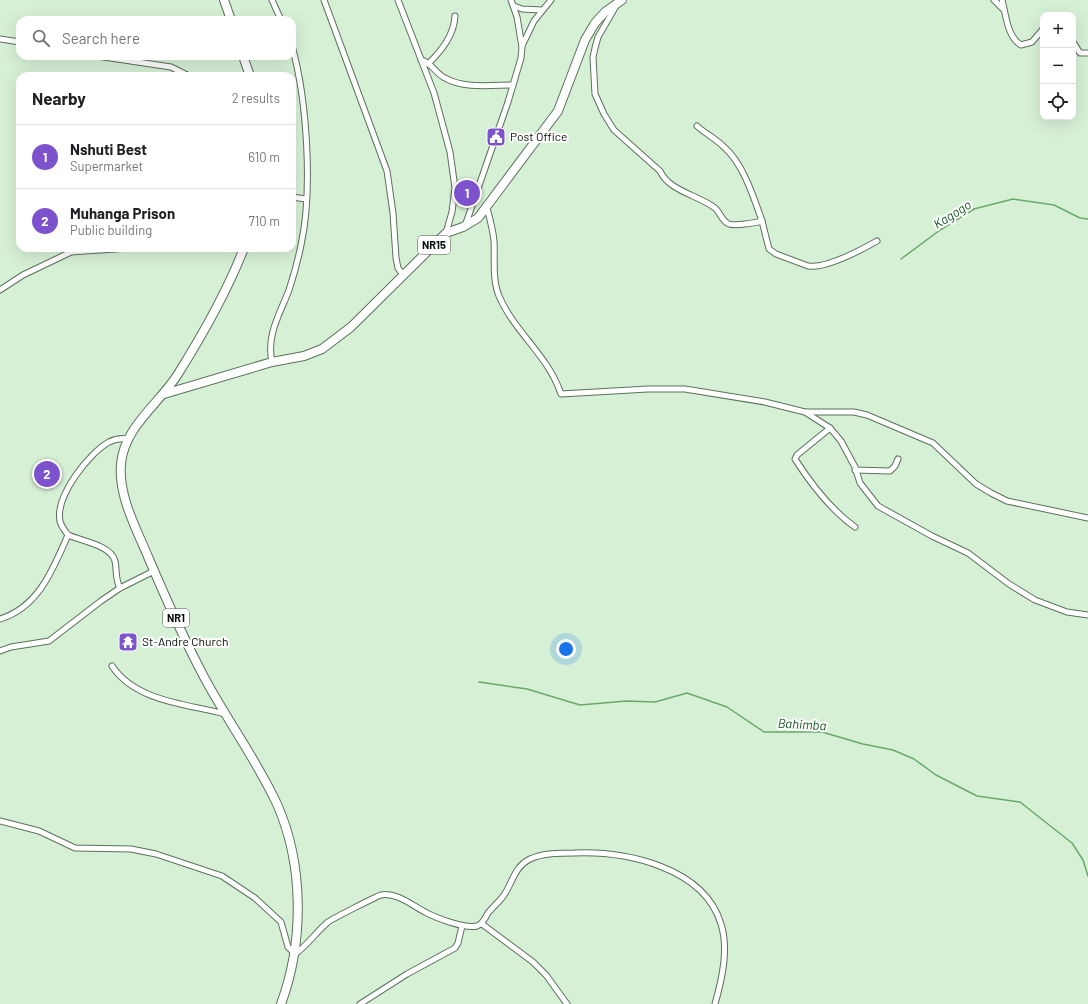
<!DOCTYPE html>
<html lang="en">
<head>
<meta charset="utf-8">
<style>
  body { margin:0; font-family:Barlow,sans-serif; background:#f6f6f6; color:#202124 }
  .controls { position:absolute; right:12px; top:12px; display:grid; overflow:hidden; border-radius:8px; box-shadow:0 4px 16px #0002 }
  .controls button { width:36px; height:36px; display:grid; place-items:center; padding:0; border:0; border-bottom:1px solid #e0e0e0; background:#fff; color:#202124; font:20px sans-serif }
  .you { position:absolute; left:566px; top:649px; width:14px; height:14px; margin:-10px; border:3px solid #fff; border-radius:50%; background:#1a73e8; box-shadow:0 0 0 6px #1a73e833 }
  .badge { display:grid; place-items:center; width:26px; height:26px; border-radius:50%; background:#7c53cd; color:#fff; font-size:13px; font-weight:700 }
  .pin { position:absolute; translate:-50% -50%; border:2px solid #fff; box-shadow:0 1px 4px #0006 }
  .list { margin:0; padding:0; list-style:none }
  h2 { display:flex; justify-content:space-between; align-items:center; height:52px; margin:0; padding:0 16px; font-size:17px }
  h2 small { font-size:13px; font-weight:400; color:#757577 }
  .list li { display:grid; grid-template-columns:26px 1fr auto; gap:12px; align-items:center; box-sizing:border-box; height:64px; padding:0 16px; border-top:1px solid #e0e0e0 }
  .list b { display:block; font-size:15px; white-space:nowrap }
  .list p { margin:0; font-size:13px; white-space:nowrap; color:#757577 }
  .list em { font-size:13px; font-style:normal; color:#757577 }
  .icon { flex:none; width:22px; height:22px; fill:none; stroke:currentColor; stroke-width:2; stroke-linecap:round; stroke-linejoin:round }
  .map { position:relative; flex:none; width:1088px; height:1004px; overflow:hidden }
  .search { position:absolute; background:#fff; box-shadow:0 4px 16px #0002; left:16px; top:16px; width:280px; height:44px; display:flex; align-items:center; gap:10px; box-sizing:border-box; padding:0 14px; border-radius:12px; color:#757577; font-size:15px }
  .panel { position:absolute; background:#fff; box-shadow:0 4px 16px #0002; left:16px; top:72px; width:280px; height:180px; border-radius:12px }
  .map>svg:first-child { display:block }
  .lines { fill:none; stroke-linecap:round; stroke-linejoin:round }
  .stream { stroke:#69a96c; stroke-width:1.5 }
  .minor-casing { stroke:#5b715b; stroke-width:7 }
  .highway-casing { stroke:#5b715b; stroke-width:10 }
  .minor { stroke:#fff; stroke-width:5 }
  .highway { stroke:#fff; stroke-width:8 }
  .labels { text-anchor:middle; stroke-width:4; stroke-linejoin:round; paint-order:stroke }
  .shield { fill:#fff; stroke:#515751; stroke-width:1 }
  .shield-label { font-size:11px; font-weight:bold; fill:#070f07 }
  .poi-label { font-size:12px; fill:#070f07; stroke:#fff; text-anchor:start }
  .water-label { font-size:13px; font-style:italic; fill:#14581e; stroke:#fff }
</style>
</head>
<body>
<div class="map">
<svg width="1088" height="1004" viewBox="0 0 1088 1004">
  <rect width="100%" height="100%" fill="#d6f0d6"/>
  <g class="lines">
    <g class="stream">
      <path d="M901 259 940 230 974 209 1013 199 1054 205 1080 218 1088 219"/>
      <path d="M479 682 527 689 580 705 626 701 655 702 687 693 727 707 764 732H822L863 744 893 750 914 759 936 775 977 796 1020 802 1072 843 1083 860 1088 876"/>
    </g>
    <g class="minor-casing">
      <g id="minor">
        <path d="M272 0 281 20"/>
        <path d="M324 0 387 171 393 213 396 258 398 268 403 275"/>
        <path d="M398 0 434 93 450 152 455 188 452 212 446 233"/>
        <path d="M994 0 1003 9"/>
        <path d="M1002 0C1006 14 1007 37 1021 45L1032 42 1043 29"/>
        <path d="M514 6 522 9 542 10"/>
        <path d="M616 6 598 37 595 48 593 57 595 94 604 114 614 130 660 171C669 191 698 195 715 208 720 212 722 222 729 224 735 226 755 223 762 221L769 249 776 254 808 266C826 269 861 250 877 241"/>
        <path d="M0 39 20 42"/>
        <path d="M1073 42 1080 53H1088"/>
        <path d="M522 46 534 21 551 0"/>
        <path d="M97 56 171 67 189 76"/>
        <path d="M421 60C432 63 435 73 445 78 464 89 492 85 513 85"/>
        <path d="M429 63C442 50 454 35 455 16"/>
        <path d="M697 126C706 134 716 139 724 147 743 163 754 198 762 221"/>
        <path d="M292 197 306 199"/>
        <path d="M487 208C490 219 493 230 494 241 495 259 492 279 499 296 515 333 548 355 561 394L648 389H685L765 402 805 412 830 428 841 441 855 467 860 483 878 506 932 536 968 553 1009 584 1035 600 1067 612 1088 615"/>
        <path d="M465 226 508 102 521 58 522 47 517 17 511 0"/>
        <path d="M0 290 23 275 71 252 130 248"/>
        <path d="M272 362C266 335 280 314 289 290 294 275 298 260 301 245 313 190 307 100 292 46"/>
        <path d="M806 412H854L867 415 933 443 976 484 991 493 1007 501 1088 518"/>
        <path d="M830 428 797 455 795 459C811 484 831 510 855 527"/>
        <path d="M855 470 890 471 895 466 898 459"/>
        <path d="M120 588C115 579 117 571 115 561 111 545 81 541 68 535 65 531 61 526 60 521 55 496 89 453 109 442 115 439 121 438 127 439"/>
        <path d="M0 619C39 607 53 569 68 535"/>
        <path d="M0 651 11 647 49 641 101 601 120 588 154 571"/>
        <path d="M112 666C136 702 188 704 225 714"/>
        <path d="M0 821 39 831 75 848 131 849 156 854 222 876 255 898 281 922 288 947 295 954C308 945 316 932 328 922 332 919 377 896 381 895 397 892 413 906 425 912 436 918 465 929 477 926 483 924 485 918 488 913 493 907 500 901 504 895 513 882 514 867 530 859 543 853 560 853 574 853 626 851 704 867 721 924 729 949 722 979 715 1004"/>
        <path d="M482 924 533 962 546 975 567 1004"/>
        <path d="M360 1004 407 974 455 948 458 943 462 926"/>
      </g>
    </g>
    <g class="highway-casing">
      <g id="highway">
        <path d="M224 0 231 20"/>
        <path d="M243 56 250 76"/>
        <path d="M244 248C227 292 203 334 178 374 159 404 124 427 121 464 118 496 137 530 149 559 166 599 184 639 204 677 227 720 256 759 277 804 304 865 304 942 281 1004"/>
        <path d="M164 394 272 362 304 356 322 349 351 327 446 233 463 227 478 218 558 111 585 40 595 23 605 12 622 0"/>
      </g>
    </g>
    <use href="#minor" class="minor"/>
    <use href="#highway" class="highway"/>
  </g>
  <defs>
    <g id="civic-square" transform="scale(1)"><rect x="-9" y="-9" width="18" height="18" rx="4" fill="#7c53cd" stroke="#fff"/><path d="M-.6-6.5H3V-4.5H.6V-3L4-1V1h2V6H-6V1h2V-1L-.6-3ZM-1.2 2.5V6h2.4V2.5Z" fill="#fff"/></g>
    <g id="temple-square" transform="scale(1)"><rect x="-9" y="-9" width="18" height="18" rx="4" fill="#7c53cd" stroke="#fff"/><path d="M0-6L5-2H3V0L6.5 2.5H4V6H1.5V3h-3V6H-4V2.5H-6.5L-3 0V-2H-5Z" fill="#fff"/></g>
  </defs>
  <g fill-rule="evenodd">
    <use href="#civic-square" x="496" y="137"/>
    <use href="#temple-square" x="128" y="642"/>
  </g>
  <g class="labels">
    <g class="shield">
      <rect x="418" y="236" width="32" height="18" rx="3"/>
      <rect x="163" y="609" width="26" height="18" rx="3"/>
    </g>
    <g class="shield-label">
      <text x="434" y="249">NR15</text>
      <text x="176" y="622">NR1</text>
    </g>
    <g class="poi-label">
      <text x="510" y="141">Post Office</text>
      <text x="142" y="646">St-Andre Church</text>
    </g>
    <g class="water-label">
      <text transform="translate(952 214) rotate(-32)" y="5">Kagogo</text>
      <text transform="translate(802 724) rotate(3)" y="5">Bahimba</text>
    </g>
  </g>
</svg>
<div class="controls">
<button>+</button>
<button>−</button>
<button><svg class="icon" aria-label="locate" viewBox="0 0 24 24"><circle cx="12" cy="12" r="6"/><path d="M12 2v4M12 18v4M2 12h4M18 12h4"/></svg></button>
</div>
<div class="you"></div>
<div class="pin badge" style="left:467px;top:193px">1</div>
<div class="pin badge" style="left:47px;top:474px">2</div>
<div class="search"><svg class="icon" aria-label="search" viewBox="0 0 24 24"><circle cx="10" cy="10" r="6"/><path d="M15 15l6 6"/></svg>Search here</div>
<section class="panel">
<h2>Nearby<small>2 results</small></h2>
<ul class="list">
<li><span class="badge">1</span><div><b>Nshuti Best</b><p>Supermarket</p></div><em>610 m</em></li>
<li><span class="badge">2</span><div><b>Muhanga Prison</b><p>Public building</p></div><em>710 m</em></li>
</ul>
</section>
</div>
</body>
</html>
